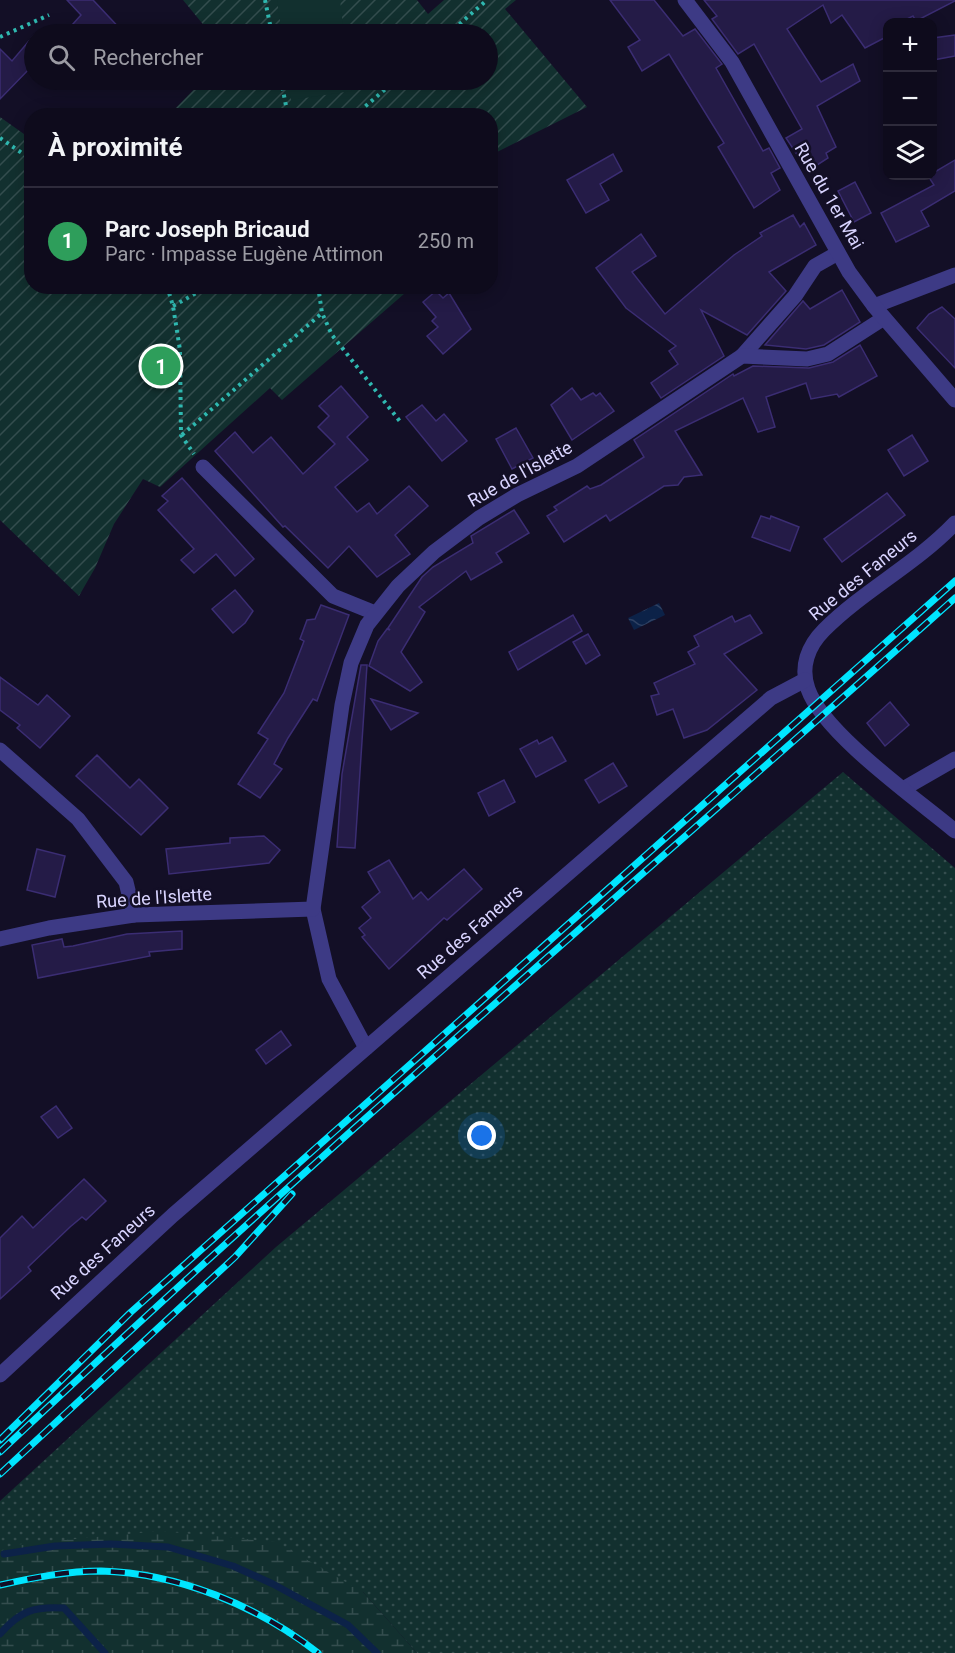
<!DOCTYPE html>
<html lang="fr">
<head>
<meta charset="utf-8">
<style>
  body { margin:0; font-family:Roboto,sans-serif; background:#171425; color:#f1f3f6 }
  .controls { position:absolute; right:18px; top:18px; display:grid; overflow:hidden; border-radius:12px; box-shadow:0 3px 15px #0003 }
  .controls button { width:54px; height:54px; display:grid; place-items:center; padding:0; border:0; border-bottom:2px solid #2e2b3b; background:#0e0b1c; color:#f1f3f6; font:30px sans-serif }
  .you { position:absolute; left:482px; top:1136px; width:21px; height:21px; margin:-15px; border:4px solid #fff; border-radius:50%; background:#1a73e8; box-shadow:0 0 0 9px #1a73e833 }
  .badge { display:grid; place-items:center; width:39px; height:39px; border-radius:50%; background:#00e5ff; color:#fff; font-size:20px; font-weight:700 }
  .pin { position:absolute; translate:-50% -50%; border:3px solid #fff; box-shadow:0 2px 6px #0006 }
  .list { margin:0; padding:0; list-style:none }
  h2 { display:flex; justify-content:space-between; align-items:center; height:78px; margin:0; padding:0 24px; font-size:26px }
  h2 small { font-size:20px; font-weight:400; color:#9b9ba3 }
  .list li { display:grid; grid-template-columns:39px 1fr auto; gap:18px; align-items:center; box-sizing:border-box; height:108px; padding:0 24px; border-top:2px solid #2e2b3b }
  .list b { display:block; font-size:22px; white-space:nowrap }
  .list p { margin:0; font-size:20px; white-space:nowrap; color:#9b9ba3 }
  .list em { font-size:20px; font-style:normal; color:#9b9ba3 }
  .icon { flex:none; width:33px; height:33px; fill:none; stroke:currentColor; stroke-width:2; stroke-linecap:round; stroke-linejoin:round }
  .map { position:relative; flex:none; width:955px; height:1653px; overflow:hidden }
  .search { position:absolute; background:#0e0b1c; box-shadow:0 3px 15px #0003; left:24px; top:24px; width:474px; height:66px; display:flex; align-items:center; gap:15px; box-sizing:border-box; padding:0 21px; border-radius:33px; color:#9b9ba3; font-size:22px }
  .panel { position:absolute; background:#0e0b1c; box-shadow:0 3px 15px #0003; left:24px; top:108px; width:474px; height:186px; border-radius:24px }
  .map>svg:first-child { display:block }
  .grass { fill:url(#grass-dots) }
  .wetland { fill:url(#wetland-marsh) }
  .garden { fill:url(#garden-furrows) }
  .pitch { fill:#12302f }
  .water { fill:url(#water-waves) }
  .lines { fill:none; stroke-linecap:round; stroke-linejoin:round }
  .stream { stroke:#0c2248; stroke-width:7 }
  .building { fill:#241b47; stroke:#3b2d73; stroke-width:1.5 }
  .path { stroke:#2fb8b0; stroke-width:4; stroke-dasharray:3 4.5; stroke-linecap:butt }
  .minor { stroke:#3d3a85; stroke-width:15 }
  .tertiary { stroke:#3d3a85; stroke-width:15 }
  .rail-casing { stroke:#00e5ff; stroke-width:7 }
  .rail { stroke:#130f26; stroke-width:4.5; stroke-dasharray:14; stroke-linecap:butt }
  .labels { text-anchor:middle; stroke-width:5; stroke-linejoin:round; paint-order:stroke }
  .street-label { font-size:18px; fill:#d9d4ff; stroke:#130f26 }
</style>
</head>
<body>
<div class="map">
<svg width="955" height="1653" viewBox="0 0 955 1653">
  <defs>
    <pattern id="grass-dots" width="8" height="8" patternUnits="userSpaceOnUse" patternTransform="scale(1.5)"><rect width="8" height="8" fill="#12302f"/><path d="M2 2h.1M6 6h.1" fill="none" stroke="#344d4e" stroke-width="1.8" stroke-linecap="round"/></pattern>
    <pattern id="wetland-marsh" width="20" height="14" patternUnits="userSpaceOnUse" patternTransform="scale(1.5)"><rect width="20" height="14" fill="#12302f"/><path d="M1 5h8M5 5V1M11 12h8M15 12V8" fill="none" stroke="#344d4e"/></pattern>
    <pattern id="garden-furrows" width="10" height="10" patternUnits="userSpaceOnUse" patternTransform="scale(1.5)"><rect width="10" height="10" fill="#12302f"/><path d="M-1 1l2-2M0 10L10 0M9 11l2-2" fill="none" stroke="#344d4e"/></pattern>
    <pattern id="water-waves" width="16" height="10" patternUnits="userSpaceOnUse" patternTransform="scale(1.5)"><rect width="16" height="10" fill="#0c2248"/><path d="M0 5q4-4 8 0t8 0" fill="none" stroke="#2f4163"/></pattern>
  </defs>
  <rect width="100%" height="100%" fill="#130f26"/>
  <path class="grass" d="M843 772 955 868V1653H417L363 1592 0 1552V1501L276 1247Z"/>
  <path class="wetland" d="M160 1531 276 1542 363 1592 417 1653H0V1552L12 1545Z"/>
  <g class="garden">
    <path d="M183 0H417L428 14 444 0H516L505 9 587 107 491 155 490 116H168L203 80H488V34H211Z"/>
    <path d="M0 117 31 139 32 286 412 287 282 400 270 388 160 487 143 479 114 524 95 568 79 596 0 520Z"/>
  </g>
  <g class="pitch">
    <path d="M277 0H340L344 34H282Z"/>
    <path d="M288 80H351L352 91 291 100Z"/>
  </g>
  <path class="water" d="M659 603 665 615 634 630 628 618Z"/>
  <g class="lines">
    <g class="stream">
      <path d="M4 1554 55 1546 111 1544 168 1547 233 1566 273 1584 348 1625 377 1653"/>
      <path d="M0 1634C20 1611 34 1606 64 1608L105 1653"/>
    </g>
  </g>
  <g class="building">
    <path d="M67 0H93L125 34H64L81 15Z"/>
    <path d="M610 0H654L683 36 695 29 722 64 716 68 763 151 769 148 780 168 771 173 780 190 754 208 718 147 724 143 669 54 642 71 628 47 640 40Z"/>
    <path d="M704 0H955V1L916 21 913 16 901 22H888V36L865 48 842 15 831 23 823 5 787 29 821 82 853 64 860 81 817 106 836 147 826 153 828 158 808 171 786 138 802 129 754 44 738 54 712 19 717 16Z"/>
    <path d="M34 35V64L0 99V49L12 61Z"/>
    <path d="M955 35V56L933 60V38Z"/>
    <path d="M613 154 622 171 600 184 609 200 586 213 567 180Z"/>
    <path d="M955 160V191L921 211 929 226 896 242 881 213 934 185 928 176H933V173Z"/>
    <path d="M855 182 871 213 854 222 838 191Z"/>
    <path d="M793 215 800 227 804 223 816 245 769 272 786 291 747 335 701 310 724 356 661 398 651 383 678 364 669 351 676 346 626 308 596 268 641 234 656 256 632 272 665 314 734 255 762 236 760 233Z"/>
    <path d="M842 290 860 322 824 345 806 349 765 345 803 301 810 309Z"/>
    <path d="M436 291 443 298 449 293 471 329 443 354 427 336 438 327 432 321 436 317 423 302Z"/>
    <path d="M942 307 955 319V368L917 328 929 314Z"/>
    <path d="M860 345 877 376 839 397 837 394 811 399 806 383 766 397 775 427 758 432 743 398 675 431 702 475 684 477 678 485 664 486 610 521 606 515 564 542 547 516 557 510 554 507 587 486 590 489 601 485 644 457 634 440 733 374 734 376 753 366 809 368 833 362Z"/>
    <path d="M341 386 368 417 347 437 368 460 335 487 357 512 369 503 377 514 409 486 428 506 395 535 410 554 377 577 349 546 328 568 285 526 283 527 215 451 235 432 253 453 271 437 303 474 335 444 318 427 329 416 319 406Z"/>
    <path d="M572 388 581 400 593 393 596 396 600 393 614 411 572 440 551 405Z"/>
    <path d="M422 405 436 421 444 414 467 441 442 461 406 417Z"/>
    <path d="M516 428 533 458 512 469 496 439Z"/>
    <path d="M912 435 928 461 904 476 888 450Z"/>
    <path d="M182 478 254 559 235 576 216 554 194 573 181 560 194 549 158 510 168 501 162 496Z"/>
    <path d="M887 493 905 515 842 562 824 539Z"/>
    <path d="M514 510 529 533 496 553 502 562 471 580 466 571 419 607 425 612 401 652 422 682 410 691 369 666 378 641 387 629 390 630 388 628 422 577 433 567 473 543 471 536Z"/>
    <path d="M761 516 770 519 771 516 799 527 790 551 752 537Z"/>
    <path d="M235 590 253 611 245 623 233 633 212 609Z"/>
    <path d="M321 605 349 615 317 701 313 699 288 738 274 764 282 769 260 798 238 784 268 739 258 733 284 693 304 641 300 639 307 620 315 619Z"/>
    <path d="M573 615 582 631 518 670 509 652Z"/>
    <path d="M750 615 762 633 724 654 757 690 707 730 684 738 673 709 657 715 651 696 659 694 654 683 695 664 688 652 699 646 694 636 732 616 735 622Z"/>
    <path d="M588 634 600 655 586 664 573 642Z"/>
    <path d="M361 665H367L355 848 337 847 342 774Z"/>
    <path d="M0 677 38 705 47 695 70 716 40 748 17 728 20 725 0 710Z"/>
    <path d="M371 699 418 713 391 730Z"/>
    <path d="M890 702 909 725 885 746 867 723Z"/>
    <path d="M552 737 566 761 536 777 520 749 537 740 539 744Z"/>
    <path d="M97 755 130 788 139 779 168 808 141 835 76 776Z"/>
    <path d="M613 763 627 786 599 803 585 780Z"/>
    <path d="M504 780 515 802 489 816 478 793Z"/>
    <path d="M264 836 280 850 269 863 169 874 166 849 230 843V838Z"/>
    <path d="M37 849 65 856 55 897 27 890Z"/>
    <path d="M389 860 413 899 421 892 428 900 464 869 482 889 447 920 444 918 389 969 362 937 365 935 359 928 371 918 362 907 380 892 368 872Z"/>
    <path d="M182 931V949L149 952 150 956 38 978 32 945 62 939 64 947 73 946 127 934Z"/>
    <path d="M281 1031 291 1045 266 1064 256 1050Z"/>
    <path d="M56 1106 72 1128 58 1138 41 1117Z"/>
    <path d="M84 1179 106 1201 86 1220 82 1217 70 1227 28 1267 31 1271 0 1299V1238L22 1216 33 1228Z"/>
  </g>
  <g class="lines">
    <g class="path">
      <path d="M265 0 272 34"/>
      <path d="M448 34 487 0"/>
      <path d="M0 37 49 15"/>
      <path d="M281 80 288 116"/>
      <path d="M354 116 396 80"/>
      <path d="M0 138 32 160"/>
      <path d="M167 286 173 306 180 350 181 435 194 454"/>
      <path d="M318 286 322 313 332 335 402 424"/>
      <path d="M173 306 209 286"/>
      <path d="M182 435 322 313"/>
    </g>
    <g class="minor">
      <path d="M874 306 955 275"/>
      <path d="M742 356 795 296 815 266 838 253"/>
      <path d="M203 467 333 596 375 613"/>
      <path d="M0 750 78 819 126 882 134 915"/>
      <path d="M903 789 955 759"/>
      <path d="M313 909 329 979 366 1048"/>
      <path d="M0 939 49 928 134 915 313 909 342 705 351 663 367 625 398 586 434 552 479 518 517 495 577 466 742 356 807 359 828 354 884 318"/>
    </g>
    <g class="tertiary">
      <path d="M685 0 732 62 849 272 874 306 955 400"/>
      <path d="M955 523C916 564 864 590 824 630 808 646 800 667 808 689 823 733 918 800 955 831"/>
      <path d="M0 1375 173 1215 771 698 805 680"/>
    </g>
    <g class="rail-casing">
      <g id="rail">
        <path d="M0 1440 131 1312 955 581"/>
        <path d="M0 1452C311 1159 636 882 955 598"/>
        <path d="M0 1474 235 1257 292 1194"/>
        <path d="M0 1585C32 1578 67 1571 101 1571 178 1573 258 1606 318 1653"/>
      </g>
    </g>
    <use href="#rail" class="rail"/>
  </g>
  <g class="labels">
    <g class="street-label">
      <text transform="translate(829 196) rotate(60)" y="6">Rue du 1er Mai</text>
      <text transform="translate(520 474) rotate(-29)" y="6">Rue de l'Islette</text>
      <text transform="translate(863 575) rotate(-39)" y="6">Rue des Faneurs</text>
      <text transform="translate(154 898) rotate(-4)" y="6">Rue de l'Islette</text>
      <text transform="translate(470 932) rotate(-41)" y="6">Rue des Faneurs</text>
      <text transform="translate(103 1252) rotate(-42)" y="6">Rue des Faneurs</text>
    </g>
  </g>
</svg>
<div class="controls">
<button>+</button>
<button>−</button>
<button><svg class="icon" aria-label="layers" viewBox="0 0 24 24"><path d="M12 4l9 5-9 5-9-5zM3 14l9 5 9-5"/></svg></button>
</div>
<div class="you"></div>
<div class="pin badge" style="left:161px;top:366px;background:#2e9e5b">1</div>
<div class="search"><svg class="icon" aria-label="search" viewBox="0 0 24 24"><circle cx="10" cy="10" r="6"/><path d="M15 15l6 6"/></svg>Rechercher</div>
<section class="panel">
<h2>À proximité<small></small></h2>
<ul class="list">
<li><span class="badge" style="background:#2e9e5b">1</span><div><b>Parc Joseph Bricaud</b><p>Parc · Impasse Eugène Attimon</p></div><em>250 m</em></li>
</ul>
</section>
</div>
</body>
</html>
